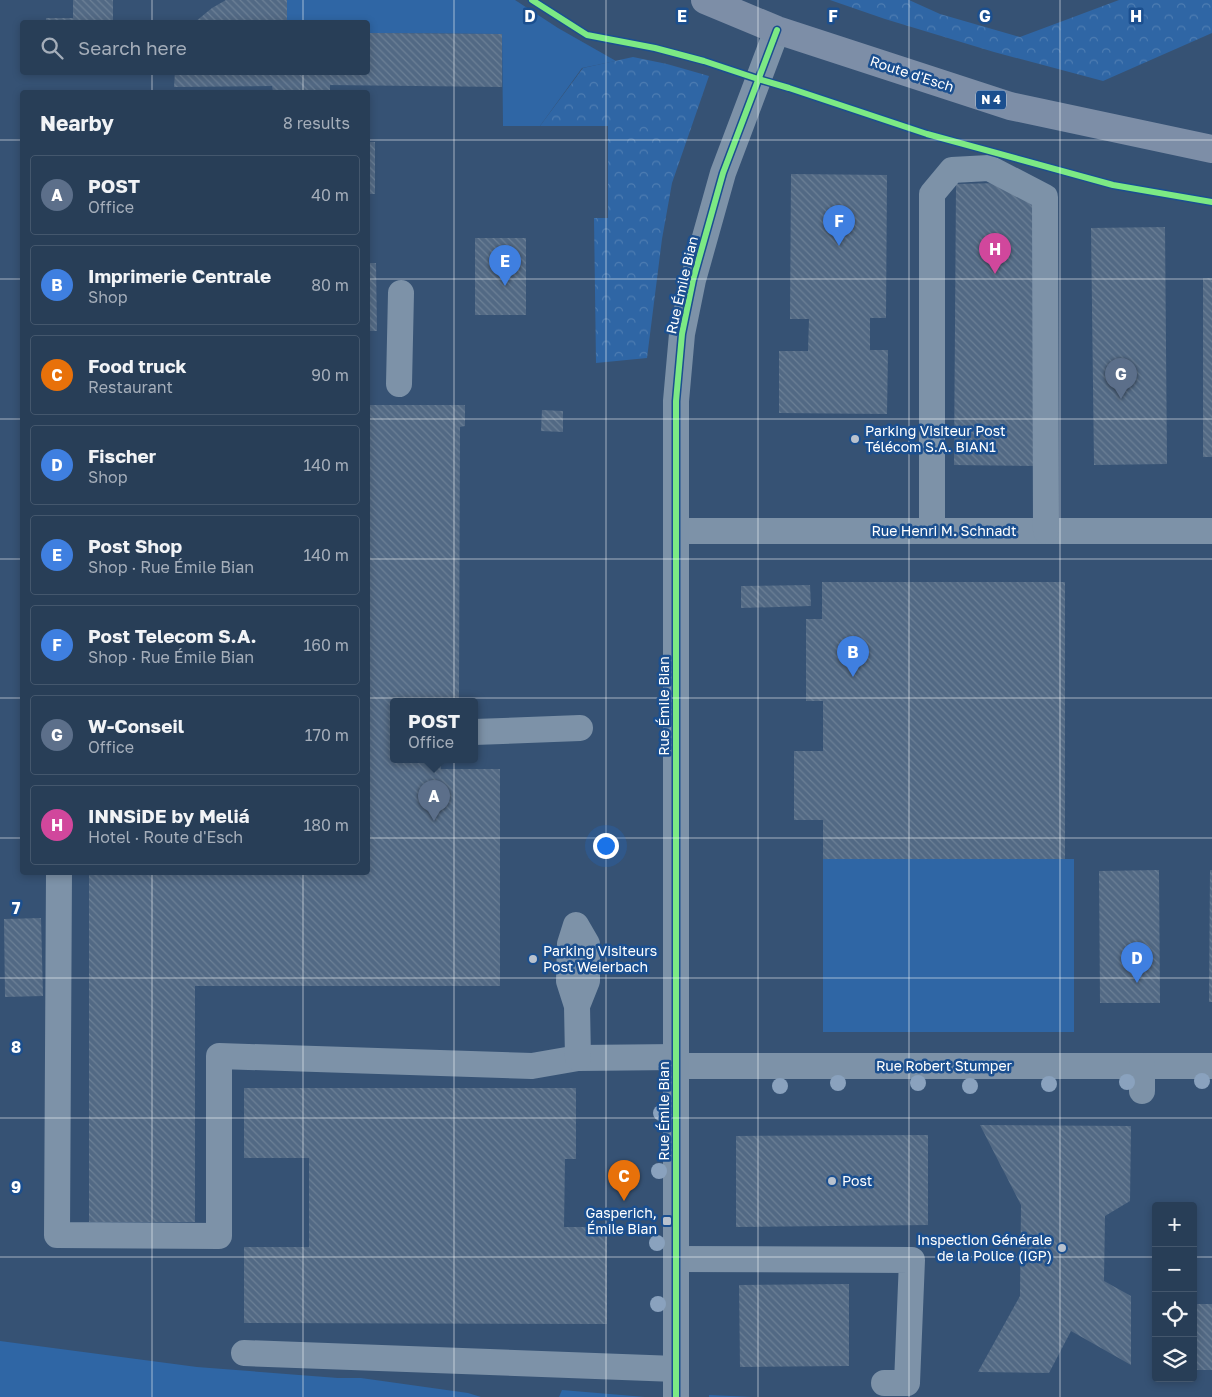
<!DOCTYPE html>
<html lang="en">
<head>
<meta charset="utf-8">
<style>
  body { margin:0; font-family:"Golos Text",sans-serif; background:#344961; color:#f1f3f6 }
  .controls { position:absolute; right:15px; bottom:15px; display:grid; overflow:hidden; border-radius:5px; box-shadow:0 2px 8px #0003 }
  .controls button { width:45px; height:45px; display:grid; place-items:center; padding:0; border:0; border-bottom:1px solid #44576d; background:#283e57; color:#f1f3f6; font:25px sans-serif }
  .you { position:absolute; left:605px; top:845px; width:18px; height:18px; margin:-12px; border:4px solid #fff; border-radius:50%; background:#1a73e8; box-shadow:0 0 0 8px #1a73e833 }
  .badge { display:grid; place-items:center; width:32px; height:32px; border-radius:50%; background:#8bbbb9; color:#fff; font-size:16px; font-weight:700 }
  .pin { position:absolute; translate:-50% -41px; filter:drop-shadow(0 1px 2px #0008) }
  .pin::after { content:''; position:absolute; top:26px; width:18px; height:15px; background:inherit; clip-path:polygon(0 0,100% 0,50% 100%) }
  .popup { position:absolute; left:390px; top:698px; width:88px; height:65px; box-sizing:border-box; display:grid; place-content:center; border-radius:5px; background:#283e57; filter:drop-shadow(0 1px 4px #0005); font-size:16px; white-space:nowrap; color:#a5aeba }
  .popup b { font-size:19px; color:#f1f3f6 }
  .popup::after { content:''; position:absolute; left:50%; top:100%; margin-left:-10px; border:10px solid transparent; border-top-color:#283e57 }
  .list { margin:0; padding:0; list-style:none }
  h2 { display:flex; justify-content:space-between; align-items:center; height:65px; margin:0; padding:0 20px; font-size:21px }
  h2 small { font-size:16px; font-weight:400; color:#a5aeba }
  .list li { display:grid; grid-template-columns:32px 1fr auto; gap:15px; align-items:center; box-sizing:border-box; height:80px; margin:0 10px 10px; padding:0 10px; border:1px solid #44576d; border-radius:5px }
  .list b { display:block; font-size:19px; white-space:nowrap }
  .list p { margin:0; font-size:16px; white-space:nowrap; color:#a5aeba }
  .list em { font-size:16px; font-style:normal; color:#a5aeba }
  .icon { flex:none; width:28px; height:28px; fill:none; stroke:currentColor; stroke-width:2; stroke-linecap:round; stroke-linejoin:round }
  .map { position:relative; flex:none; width:1212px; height:1397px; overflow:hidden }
  .search { position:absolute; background:#283e57; box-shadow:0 2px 8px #0003; left:20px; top:20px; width:350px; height:55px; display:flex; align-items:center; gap:12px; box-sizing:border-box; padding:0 18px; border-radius:5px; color:#a5aeba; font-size:19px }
  .panel { position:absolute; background:#283e57; box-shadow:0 2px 8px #0003; left:20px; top:90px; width:350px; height:785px; border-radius:5px }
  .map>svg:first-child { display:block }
  .green { fill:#2f66a5 }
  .forest { fill:url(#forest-crowns) }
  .building { fill:url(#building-back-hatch) }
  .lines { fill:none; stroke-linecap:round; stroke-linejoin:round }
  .minor { stroke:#7d92a8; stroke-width:26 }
  .major { stroke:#7d8ea7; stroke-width:28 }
  .cycleway-casing { stroke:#1b4f8f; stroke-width:9 }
  .cycleway { stroke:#7ce984; stroke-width:6 }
  .tree { fill:#8aa2be }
  .grid { fill:none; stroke:#fff; stroke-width:1; stroke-opacity:0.55 }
  .poi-dot { fill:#b9c2ce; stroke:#1b4f8f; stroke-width:2 }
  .labels { text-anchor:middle; stroke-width:5; stroke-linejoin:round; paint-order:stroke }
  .shield { fill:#1b4f8f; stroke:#bbcadd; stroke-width:1 }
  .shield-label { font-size:12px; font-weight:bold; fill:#fff }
  .street-label { font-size:14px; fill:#fff; stroke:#1b4f8f }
  .poi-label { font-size:14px; fill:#fff; stroke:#1b4f8f; text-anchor:start }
  .grid-label { font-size:16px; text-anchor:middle; font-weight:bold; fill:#fff; stroke:#1b4f8f; stroke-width:5; stroke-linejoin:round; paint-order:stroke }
</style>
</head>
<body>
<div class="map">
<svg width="1212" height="1397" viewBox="0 0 1212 1397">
  <defs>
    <pattern id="forest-crowns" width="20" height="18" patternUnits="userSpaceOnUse" patternTransform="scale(1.25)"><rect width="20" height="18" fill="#2f66a5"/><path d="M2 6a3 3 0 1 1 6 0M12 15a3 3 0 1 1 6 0" fill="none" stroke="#4e7db2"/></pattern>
    <pattern id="building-back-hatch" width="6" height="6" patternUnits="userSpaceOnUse" patternTransform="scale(1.25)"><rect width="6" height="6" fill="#526984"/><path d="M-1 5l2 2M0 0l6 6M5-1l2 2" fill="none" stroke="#6c8096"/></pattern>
  </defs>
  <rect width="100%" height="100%" fill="#365274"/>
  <g class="green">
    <path d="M287 0H515L558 28 616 61 582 68 540 126H503L502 34 368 33V22H287Z"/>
    <rect x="823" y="859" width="251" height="173"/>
    <path d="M0 1341 197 1367 338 1378H361L468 1393 481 1397H0Z"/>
    <path d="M562 1390 645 1397H559Z"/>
    <path d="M709 1395 753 1397H1212H709Z"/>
  </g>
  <g class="forest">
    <path d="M830 0H909L940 14 1020 37 1119 0H1212V33L1103 81 994 52 885 19Z"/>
    <path d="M633 57 667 64 709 76 672 183 662 239 647 358 596 363 594 218H608V126H540L583 68Z"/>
  </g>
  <g class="building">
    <path d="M73 0H113V22H46V18H73Z"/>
    <path d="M226 0H287V22H195L212 8Z"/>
    <path d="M368 33 502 34V87L330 85V92H273L272 86 174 87 175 72H368Z"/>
    <rect x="368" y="142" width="7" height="52"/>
    <path d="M791 174 887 175 886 318H870V350H888L887 414 779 413V351H808L809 319H790Z"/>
    <path d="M999 183 1036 202 1035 466 954 465 956 184Z"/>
    <path d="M1165 227 1167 464 1094 465 1091 228Z"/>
    <rect x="475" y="238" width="51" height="77"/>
    <path d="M368 263H376L377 331H368Z"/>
    <rect x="1203" y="278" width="9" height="179"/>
    <path d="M368 405H465V426L460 427 459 700H441V702H394V760H441V769H500V986H195V1222H89V872H368Z"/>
    <path d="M542 410 563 411V432L541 431Z"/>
    <path d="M822 582H1065V859H823V820H794V751H823V701H806V619H822Z"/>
    <path d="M810 585 811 606 741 608V586Z"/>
    <path d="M1159 870 1160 1003H1100L1099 871Z"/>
    <path d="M1210 870H1212V1002H1209Z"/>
    <path d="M41 918 43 996 5 997 4 919Z"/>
    <path d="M244 1088H576V1159H565L564 1227H607V1324L244 1323V1247H309V1158H244Z"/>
    <path d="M980 1125 1131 1126 1130 1201 1105 1216 1104 1281 1131 1296V1365L1071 1331 1049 1373 978 1372 1020 1296 1021 1205Z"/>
    <path d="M928 1135V1225L736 1227V1136Z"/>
    <path d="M849 1284V1366L740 1367 739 1285Z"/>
    <rect x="1193" y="1304" width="19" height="66"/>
  </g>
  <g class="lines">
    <g class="minor">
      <path d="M399 384 401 293"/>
      <path d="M676 531H1212"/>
      <path d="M932 531V194L952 170 989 168 1045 197 1046 531"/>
      <path d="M474 732 580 728"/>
      <path d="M59 872 57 1235 219 1236V1056L532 1066 578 1058 676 1057"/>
      <path d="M577 1006 587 981V944L576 925 570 944 569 981 577 1006 578 1058"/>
      <path d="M677 1066H1212"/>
      <path d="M1142 1066V1091"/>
      <path d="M676 1259 912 1260 907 1383H884"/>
      <path d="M244 1353 676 1369"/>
      <path d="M676 1397V401L682 334 693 280 723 173 777 30"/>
    </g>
    <path class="major" d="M705 0 777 30 1010 106 1212 149"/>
    <g class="cycleway-casing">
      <g id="cycleway">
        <path d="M532 0 587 35 655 48 704 61 758 79 789 88 927 134 1113 185 1212 202"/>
        <path d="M676 1397V401L682 334 693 280 723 173 777 30"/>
      </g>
    </g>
    <use href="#cycleway" class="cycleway"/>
  </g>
  <g class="tree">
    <circle cx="1202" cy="1081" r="8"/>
    <circle cx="1127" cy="1082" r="8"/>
    <circle cx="838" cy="1083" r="8"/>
    <circle cx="918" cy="1083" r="8"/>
    <circle cx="1049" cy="1084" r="8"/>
    <circle cx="780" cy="1086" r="8"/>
    <circle cx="970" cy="1086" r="8"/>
    <circle cx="661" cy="1113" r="8"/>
    <circle cx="659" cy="1171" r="8"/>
    <circle cx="657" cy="1243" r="8"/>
    <circle cx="658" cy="1304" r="8"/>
  </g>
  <path class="grid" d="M152 0V22M303 0V22M454 0V1397M606 0V1397M758 0V1397M909 0V1397M1060 0V1397M152 72V92M303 72V92M0 140H22M368 140H1212M0 279H22M368 279H1212M0 419H22M368 419H1212M0 559H22M368 559H1212M0 698H22M368 698H1212M0 838H22M368 838H1212M152 872V1397M303 872V1397M0 978H1212M0 1118H1212M0 1257H1156M1193 1257H1212"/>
  <g class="poi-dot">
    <circle cx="855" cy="439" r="5"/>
    <circle cx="533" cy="959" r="5"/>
    <circle cx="832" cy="1181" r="5"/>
    <rect x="662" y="1216" width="10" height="10" rx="2.5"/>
    <circle cx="1062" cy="1248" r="5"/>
  </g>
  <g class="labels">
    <rect class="shield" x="976" y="90.5" width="30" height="19" rx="4"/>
    <g class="shield-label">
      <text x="991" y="104">N 4</text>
    </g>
    <g class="street-label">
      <text transform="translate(912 74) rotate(18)" y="5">Route d'Esch</text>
      <text transform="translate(682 285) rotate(-77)" y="5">Rue Émile Bian</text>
      <text x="944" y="536">Rue Henri M. Schnadt</text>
      <text transform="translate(664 706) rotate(-90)" y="5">Rue Émile Bian</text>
      <text x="944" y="1071">Rue Robert Stumper</text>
      <text transform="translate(664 1111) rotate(-90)" y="5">Rue Émile Bian</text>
    </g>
    <g class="poi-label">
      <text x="865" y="436">Parking Visiteur Post<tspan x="865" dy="16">Télécom S.A. BIAN1</tspan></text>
      <text x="543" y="956">Parking Visiteurs<tspan x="543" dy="16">Post Weierbach</tspan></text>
      <text x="842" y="1186">Post</text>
      <text x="657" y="1218" text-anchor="end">Gasperich,<tspan x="657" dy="16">Émile Bian</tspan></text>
      <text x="1052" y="1245" text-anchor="end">Inspection Générale<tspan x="1052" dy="16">de la Police (IGP)</tspan></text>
    </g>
  </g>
  <g class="grid-label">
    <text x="530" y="22">D</text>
    <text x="682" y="22">E</text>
    <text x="833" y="22">F</text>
    <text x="985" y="22">G</text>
    <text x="1136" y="22">H</text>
    <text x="16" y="914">7</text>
    <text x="16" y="1053">8</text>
    <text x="16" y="1193">9</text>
  </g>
</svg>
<div class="controls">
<button>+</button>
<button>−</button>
<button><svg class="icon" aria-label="locate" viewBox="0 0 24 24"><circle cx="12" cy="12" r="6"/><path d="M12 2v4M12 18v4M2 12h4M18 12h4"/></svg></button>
<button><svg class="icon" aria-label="layers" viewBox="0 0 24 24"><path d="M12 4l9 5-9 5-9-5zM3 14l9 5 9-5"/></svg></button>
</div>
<div class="you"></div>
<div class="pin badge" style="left:434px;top:821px;background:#5c6f8a">A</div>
<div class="popup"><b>POST</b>Office</div>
<div class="pin badge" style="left:853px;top:677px;background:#3f7fe0">B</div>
<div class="pin badge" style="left:624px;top:1201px;background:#e8710a">C</div>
<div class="pin badge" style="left:1137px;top:983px;background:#3f7fe0">D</div>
<div class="pin badge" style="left:505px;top:286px;background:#3f7fe0">E</div>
<div class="pin badge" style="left:839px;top:246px;background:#3f7fe0">F</div>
<div class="pin badge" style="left:1121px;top:399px;background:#5c6f8a">G</div>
<div class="pin badge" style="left:995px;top:274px;background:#d1479c">H</div>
<div class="search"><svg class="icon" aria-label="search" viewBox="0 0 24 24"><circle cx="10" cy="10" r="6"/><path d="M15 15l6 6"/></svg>Search here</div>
<section class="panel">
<h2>Nearby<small>8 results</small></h2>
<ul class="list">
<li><span class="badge" style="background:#5c6f8a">A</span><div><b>POST</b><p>Office</p></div><em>40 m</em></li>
<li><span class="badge" style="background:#3f7fe0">B</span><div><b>Imprimerie Centrale</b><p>Shop</p></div><em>80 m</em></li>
<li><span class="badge" style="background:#e8710a">C</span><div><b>Food truck</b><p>Restaurant</p></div><em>90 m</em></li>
<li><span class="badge" style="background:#3f7fe0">D</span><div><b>Fischer</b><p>Shop</p></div><em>140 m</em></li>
<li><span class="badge" style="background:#3f7fe0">E</span><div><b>Post Shop</b><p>Shop · Rue Émile Bian</p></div><em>140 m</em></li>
<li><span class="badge" style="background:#3f7fe0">F</span><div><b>Post Telecom S.A.</b><p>Shop · Rue Émile Bian</p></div><em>160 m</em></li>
<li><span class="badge" style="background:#5c6f8a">G</span><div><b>W-Conseil</b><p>Office</p></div><em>170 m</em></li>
<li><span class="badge" style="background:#d1479c">H</span><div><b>INNSiDE by Meliá</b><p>Hotel · Route d'Esch</p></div><em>180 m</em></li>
</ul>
</section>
</div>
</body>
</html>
